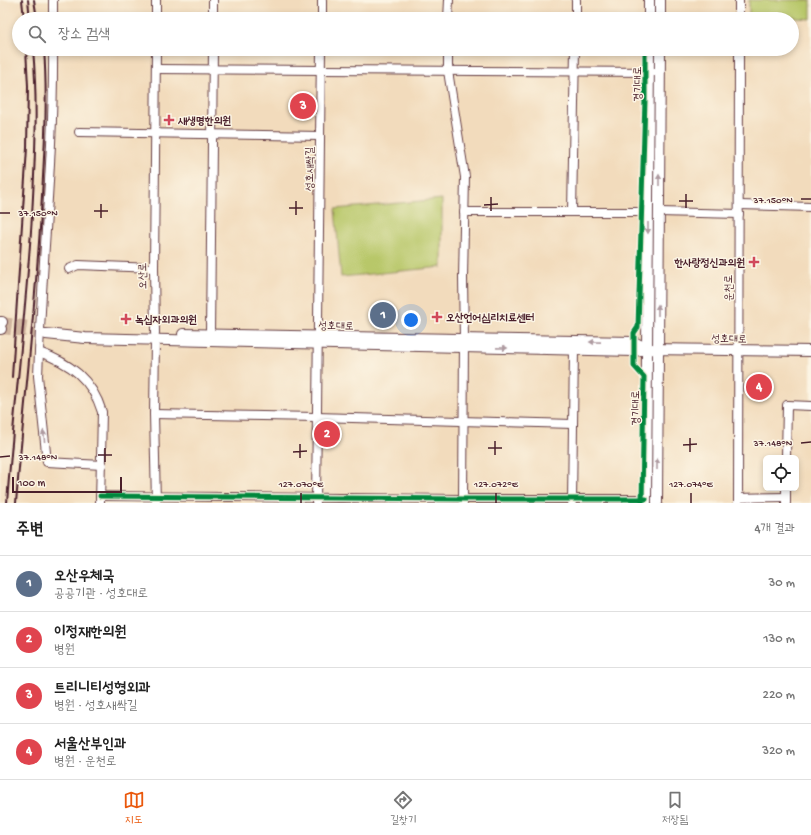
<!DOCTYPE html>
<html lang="ko">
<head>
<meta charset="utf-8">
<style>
  body { margin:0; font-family:"Gochi Hand","Poor Story",sans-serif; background:#f2f2f2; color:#222 }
  .controls { position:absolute; right:12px; bottom:12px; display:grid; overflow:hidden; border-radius:6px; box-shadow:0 2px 6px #0003 }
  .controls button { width:36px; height:36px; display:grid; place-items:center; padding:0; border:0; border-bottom:1px solid #e0e0e0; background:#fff; color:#222; font:20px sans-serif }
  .scale { position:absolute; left:12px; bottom:10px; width:110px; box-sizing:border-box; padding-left:4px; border:2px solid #4a1f2b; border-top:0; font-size:11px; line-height:14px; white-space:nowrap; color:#4a1f2b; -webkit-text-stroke:3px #fcf5e5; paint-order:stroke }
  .you { position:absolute; left:411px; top:320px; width:14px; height:14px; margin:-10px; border:3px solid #fff; border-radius:50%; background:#1a73e8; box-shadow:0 0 0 6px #1a73e833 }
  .badge { display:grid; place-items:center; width:26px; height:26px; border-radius:50%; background:#ea580c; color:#fff; font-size:13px; font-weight:700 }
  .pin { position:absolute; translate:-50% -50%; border:2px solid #fff; box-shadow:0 1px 4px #0006 }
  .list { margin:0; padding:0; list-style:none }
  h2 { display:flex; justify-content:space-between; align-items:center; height:52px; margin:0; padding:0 16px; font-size:17px }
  h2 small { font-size:13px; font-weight:400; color:#767676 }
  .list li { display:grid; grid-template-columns:26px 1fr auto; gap:12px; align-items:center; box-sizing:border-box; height:56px; padding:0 16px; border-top:1px solid #e0e0e0 }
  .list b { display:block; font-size:15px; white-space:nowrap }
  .list p { margin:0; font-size:13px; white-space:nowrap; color:#767676 }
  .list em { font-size:13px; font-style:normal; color:#767676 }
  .icon { flex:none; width:22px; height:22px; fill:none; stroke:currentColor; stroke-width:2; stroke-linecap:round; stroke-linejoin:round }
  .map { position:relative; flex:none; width:811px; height:503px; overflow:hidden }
  .search { position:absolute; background:#fff; box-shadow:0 2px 6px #0003; left:12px; right:12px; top:12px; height:44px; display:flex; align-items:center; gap:10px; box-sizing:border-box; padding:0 14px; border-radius:22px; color:#767676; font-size:15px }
  .sheet { height:276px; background:#fff }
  nav { display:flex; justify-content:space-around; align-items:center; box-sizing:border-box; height:56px; border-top:1px solid #e0e0e0; background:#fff; font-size:11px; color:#767676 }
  nav a { display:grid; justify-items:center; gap:2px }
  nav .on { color:#ea580c }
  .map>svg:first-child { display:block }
  .green { fill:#b8c769; stroke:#81734a }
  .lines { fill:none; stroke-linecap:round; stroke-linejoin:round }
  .major-tunnel { stroke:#d0b59f; stroke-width:10; stroke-dasharray:10 5; stroke-linecap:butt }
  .minor-casing { stroke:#633b41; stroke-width:10 }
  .major-casing { stroke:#633b41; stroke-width:12 }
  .minor { stroke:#fff; stroke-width:8 }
  .major { stroke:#fff; stroke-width:10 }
  .rail { stroke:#4a1f2b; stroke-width:2 }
  .cycleway-casing { stroke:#fcf5e5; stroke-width:8 }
  .cycleway { stroke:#00873e; stroke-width:5 }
  .oneway { fill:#ae9aa0 }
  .ticks { fill:none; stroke:#4a1f2b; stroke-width:1.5 }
  .poi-dot { fill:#d1495b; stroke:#fcf5e5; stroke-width:1.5 }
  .labels { text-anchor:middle; stroke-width:3; stroke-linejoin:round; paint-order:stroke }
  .street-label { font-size:11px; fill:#4a1f2b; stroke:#fcf5e5 }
  .poi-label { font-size:11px; font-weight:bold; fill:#4a1f2b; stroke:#fcf5e5; text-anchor:start }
  .ticks-label { font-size:10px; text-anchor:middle; fill:#4a1f2b; stroke:#fcf5e5; stroke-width:3; stroke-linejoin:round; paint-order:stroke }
</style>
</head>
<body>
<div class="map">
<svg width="811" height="503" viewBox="0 0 811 503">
  <rect width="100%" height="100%" fill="#fcf5e5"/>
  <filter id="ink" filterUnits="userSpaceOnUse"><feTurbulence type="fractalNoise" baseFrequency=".025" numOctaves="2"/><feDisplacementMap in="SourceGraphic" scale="8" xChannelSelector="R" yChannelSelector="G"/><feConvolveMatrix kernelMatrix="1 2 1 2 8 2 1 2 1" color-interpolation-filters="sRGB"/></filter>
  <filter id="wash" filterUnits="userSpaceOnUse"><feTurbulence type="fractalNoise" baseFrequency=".012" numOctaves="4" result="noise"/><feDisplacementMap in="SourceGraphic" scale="16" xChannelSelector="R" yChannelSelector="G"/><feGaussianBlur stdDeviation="0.9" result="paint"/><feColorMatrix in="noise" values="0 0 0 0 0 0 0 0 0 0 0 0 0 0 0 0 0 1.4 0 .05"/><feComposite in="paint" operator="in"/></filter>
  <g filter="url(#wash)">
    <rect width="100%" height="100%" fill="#f2dbbc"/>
    <g class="green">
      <path d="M749 0H811V19L749 15Z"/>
      <path d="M442 199V267L341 277 335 209Z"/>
    </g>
  </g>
  <g filter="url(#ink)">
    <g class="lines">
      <g class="major-tunnel">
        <path d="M2 322 29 326"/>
        <path d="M1 329 46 334"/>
      </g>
      <g class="minor-casing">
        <g id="minor">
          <path d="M53 0V19"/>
          <path d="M213 0V19"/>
          <path d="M739 0V19"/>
          <path d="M156 19V0"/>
          <path d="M322 19V0"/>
          <path d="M448 19 449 0"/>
          <path d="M576 19V0"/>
          <path d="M53 49C54 150 43 251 39 352 70 363 92 379 102 412L100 503"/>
          <path d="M448 49V71L465 177 463 278 464 339 463 503"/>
          <path d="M156 69 655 72"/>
          <path d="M79 132 320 136"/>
          <path d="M739 205 811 207"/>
          <path d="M464 212H648"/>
          <path d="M572 212 575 49"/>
          <path d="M659 212 739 214"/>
          <path d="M69 269 78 265 154 268"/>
          <path d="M155 333 154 268 156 49"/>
          <path d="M210 334 213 49"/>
          <path d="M155 340 154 414 156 503"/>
          <path d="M39 352 38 376 47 462 102 465"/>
          <path d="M154 414 316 417 573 424"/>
          <path d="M786 458 787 405 811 406"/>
          <path d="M100 496 463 499H646"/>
          <path d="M738 498 786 497"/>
          <path d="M316 502 321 49"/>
          <path d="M572 502 574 349"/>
          <path d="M738 503 739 49"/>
          <path d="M786 503V488"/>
        </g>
      </g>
      <g class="major-casing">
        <g id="major">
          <path d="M649 19V0"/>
          <path d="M660 19V0"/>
          <path d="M0 322H2"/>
          <path d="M0 329H1"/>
          <path d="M46 334 85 338 634 351 647 349 811 351"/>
          <path d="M183 334 634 342 647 349"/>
          <path d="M646 503 649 49"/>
          <path d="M657 503 660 49"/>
        </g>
      </g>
      <use href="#minor" class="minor"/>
      <use href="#major" class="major"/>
      <g class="rail">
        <path d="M22 0 24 19"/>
        <path d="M28 0 30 19"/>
        <path d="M34 0 37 19"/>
        <path d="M12 377 27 148 28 86 26 49"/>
        <path d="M7 503C14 407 26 312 32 216 35 160 38 105 33 49"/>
        <path d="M16 503C24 406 35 310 41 213 44 158 48 104 44 49"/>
      </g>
      <g class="cycleway-casing">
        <g id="cycleway">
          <path d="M100 496 463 499H646"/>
          <path d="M642 503 644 377 634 366V333L638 327 645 100V49"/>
        </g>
      </g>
      <use href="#cycleway" class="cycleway"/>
    </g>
    <defs><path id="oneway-solid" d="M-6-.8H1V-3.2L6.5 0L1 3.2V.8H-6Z"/></defs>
    <g class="oneway">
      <use href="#oneway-solid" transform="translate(659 180) rotate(-90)"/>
      <use href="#oneway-solid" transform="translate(648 228) rotate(90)"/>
      <use href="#oneway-solid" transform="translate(658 310) rotate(-90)"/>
      <use href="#oneway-solid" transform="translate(595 342) rotate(-179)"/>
      <use href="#oneway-solid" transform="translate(502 348) rotate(1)"/>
      <use href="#oneway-solid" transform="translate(44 436) rotate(-96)"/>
      <use href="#oneway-solid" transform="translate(657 464) rotate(-90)"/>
    </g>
  </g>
  <path class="ticks" d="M686 194V208M491 197V211M801 199H811M296 201V215M679 201H693M101 204V218M484 205 498 204M289 208H303M94 211H108M0 213H10M690 438V452M495 441V455M801 443 811 442M300 444V458M683 445 697 444M105 448V462M488 448H502M293 452 307 451M98 455H112M0 457 10 456M301 493V503M496 493V503M691 493V503"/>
  <g class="poi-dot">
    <path d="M167 114h4v4h4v4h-4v4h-4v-4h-4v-4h4z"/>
    <path d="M752 256h4v4h4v4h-4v4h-4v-4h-4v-4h4z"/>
    <path d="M435 311h4v4h4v4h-4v4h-4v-4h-4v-4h4z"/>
    <path d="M124 313h4v4h4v4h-4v4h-4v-4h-4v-4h4z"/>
  </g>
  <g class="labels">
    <g class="street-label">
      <text transform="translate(637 84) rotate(-90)" y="4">경기대로</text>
      <text transform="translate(309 169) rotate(-90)" y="4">성호새싹길</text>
      <text transform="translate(142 276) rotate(-91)" y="4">오산로</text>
      <text transform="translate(728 288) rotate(-90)" y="4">운천로</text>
      <text transform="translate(336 325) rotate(1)" y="4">성호대로</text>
      <text transform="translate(729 338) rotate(1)" y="4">성호대로</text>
      <text transform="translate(635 408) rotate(-90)" y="4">경기대로</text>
    </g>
    <g class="poi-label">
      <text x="178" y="124">새생명한의원</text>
      <text x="745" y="266" text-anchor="end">한사랑정신과의원</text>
      <text x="446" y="321">오산언어심리치료센터</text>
      <text x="135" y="323">녹십자외과의원</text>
    </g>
  </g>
  <g class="ticks-label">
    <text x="773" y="203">37.150°N</text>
    <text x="38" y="216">37.150°N</text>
    <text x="773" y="446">37.148°N</text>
    <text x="38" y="460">37.148°N</text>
    <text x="301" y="487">127.070°E</text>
    <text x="496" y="487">127.072°E</text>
    <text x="691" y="487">127.074°E</text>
  </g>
</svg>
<div class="controls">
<button><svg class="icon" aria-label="locate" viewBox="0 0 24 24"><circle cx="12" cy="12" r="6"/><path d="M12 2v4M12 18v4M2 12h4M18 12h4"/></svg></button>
</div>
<div class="scale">100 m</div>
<div class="you"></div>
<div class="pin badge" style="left:383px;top:315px;background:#5c6f8a">1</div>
<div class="pin badge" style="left:327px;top:434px;background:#e0444e">2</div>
<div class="pin badge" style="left:303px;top:106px;background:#e0444e">3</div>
<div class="pin badge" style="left:759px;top:387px;background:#e0444e">4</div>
<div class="search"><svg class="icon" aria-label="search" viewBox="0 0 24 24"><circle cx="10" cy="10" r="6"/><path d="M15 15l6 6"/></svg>장소 검색</div>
</div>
<section class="sheet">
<h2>주변<small>4개 결과</small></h2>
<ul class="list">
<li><span class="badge" style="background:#5c6f8a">1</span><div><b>오산우체국</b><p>공공기관 · 성호대로</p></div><em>30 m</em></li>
<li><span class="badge" style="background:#e0444e">2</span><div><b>이정재한의원</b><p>병원</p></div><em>130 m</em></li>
<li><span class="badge" style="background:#e0444e">3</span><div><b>트리니티성형외과</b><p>병원 · 성호새싹길</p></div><em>220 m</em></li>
<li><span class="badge" style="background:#e0444e">4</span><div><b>서울산부인과</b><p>병원 · 운천로</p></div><em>320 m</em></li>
</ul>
</section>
<nav>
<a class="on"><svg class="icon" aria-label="map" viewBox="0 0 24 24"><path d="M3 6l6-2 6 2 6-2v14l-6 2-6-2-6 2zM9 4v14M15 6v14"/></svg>지도</a>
<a><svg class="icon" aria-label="directions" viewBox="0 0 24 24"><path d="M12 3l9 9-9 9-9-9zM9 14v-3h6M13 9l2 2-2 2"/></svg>길찾기</a>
<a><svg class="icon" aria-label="saved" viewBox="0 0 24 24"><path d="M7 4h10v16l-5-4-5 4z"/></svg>저장됨</a>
</nav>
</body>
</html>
